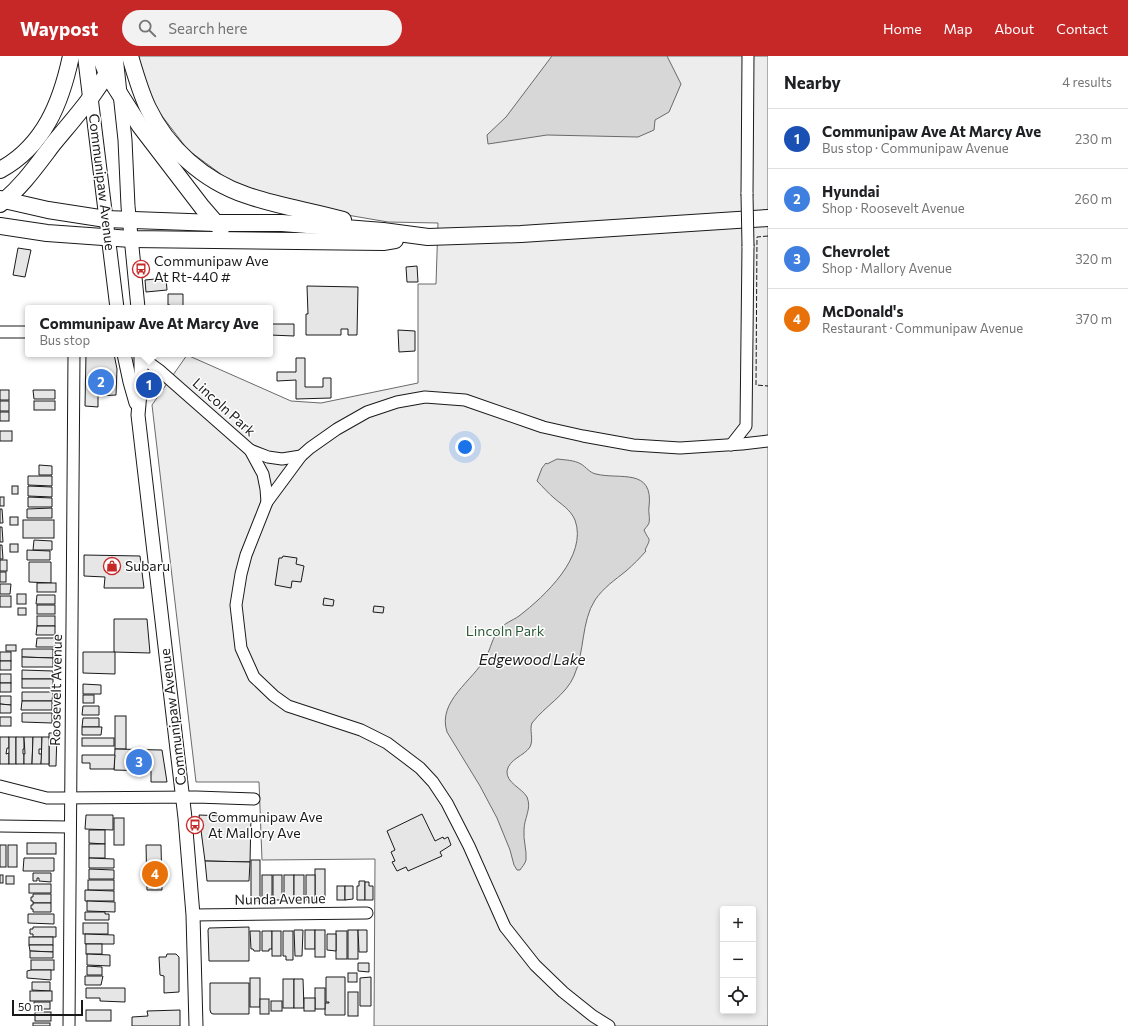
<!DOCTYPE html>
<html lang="en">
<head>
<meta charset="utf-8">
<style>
  body { margin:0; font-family:Commissioner,sans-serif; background:#f2f2f2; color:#202124 }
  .controls { position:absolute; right:12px; bottom:12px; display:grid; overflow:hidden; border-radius:4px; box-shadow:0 2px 6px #0003 }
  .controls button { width:36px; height:36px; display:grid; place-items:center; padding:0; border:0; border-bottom:1px solid #e0e0e0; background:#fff; color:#202124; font:20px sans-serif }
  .scale { position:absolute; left:12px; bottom:10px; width:71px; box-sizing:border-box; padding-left:4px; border:2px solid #1a1a1a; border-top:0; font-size:11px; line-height:14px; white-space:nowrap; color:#1a1a1a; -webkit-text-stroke:3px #fff; paint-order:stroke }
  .you { position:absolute; left:465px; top:391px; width:14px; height:14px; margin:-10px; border:3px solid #fff; border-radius:50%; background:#1a73e8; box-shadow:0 0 0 6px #1a73e833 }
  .badge { display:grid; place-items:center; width:26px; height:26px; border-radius:50%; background:#c62828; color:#fff; font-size:13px; font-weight:700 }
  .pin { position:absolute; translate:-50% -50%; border:2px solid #fff; box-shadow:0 1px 4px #0006 }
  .popup { position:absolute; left:25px; top:249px; width:248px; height:52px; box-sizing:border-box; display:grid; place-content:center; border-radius:4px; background:#fff; filter:drop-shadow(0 1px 3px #0005); font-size:13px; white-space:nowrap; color:#757577 }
  .popup b { font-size:15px; color:#202124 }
  .popup::after { content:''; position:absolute; left:50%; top:100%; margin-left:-8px; border:8px solid transparent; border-top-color:#fff }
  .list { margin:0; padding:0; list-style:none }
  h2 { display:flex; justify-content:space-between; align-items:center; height:52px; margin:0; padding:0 16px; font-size:17px }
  h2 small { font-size:13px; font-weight:400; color:#757577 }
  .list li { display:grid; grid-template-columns:26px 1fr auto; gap:12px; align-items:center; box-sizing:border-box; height:60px; padding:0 16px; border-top:1px solid #e0e0e0 }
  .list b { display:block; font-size:15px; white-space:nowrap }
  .list p { margin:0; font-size:13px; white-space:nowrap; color:#757577 }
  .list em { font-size:13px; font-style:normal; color:#757577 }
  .icon { flex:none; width:22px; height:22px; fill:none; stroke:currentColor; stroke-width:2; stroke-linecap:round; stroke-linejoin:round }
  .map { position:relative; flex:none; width:768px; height:970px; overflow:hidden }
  header { display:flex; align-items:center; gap:24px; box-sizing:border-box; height:56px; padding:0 20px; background:#c62828; color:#fff }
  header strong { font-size:19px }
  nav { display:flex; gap:22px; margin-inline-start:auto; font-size:14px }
  .search { width:280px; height:36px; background:#f2f2f2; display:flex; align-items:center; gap:10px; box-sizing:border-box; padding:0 14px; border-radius:22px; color:#757577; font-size:15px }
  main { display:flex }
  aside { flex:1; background:#fff }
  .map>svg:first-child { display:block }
  .built { fill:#ededed; stroke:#6a6a6a; fill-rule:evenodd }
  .water { fill:#d7d7d7; stroke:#6a6a6a }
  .building { fill:#e6e6e6; stroke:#1a1a1a }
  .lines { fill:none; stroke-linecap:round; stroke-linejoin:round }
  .minor-casing { stroke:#1a1a1a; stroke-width:13 }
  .major-casing { stroke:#1a1a1a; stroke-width:15 }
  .highway-casing { stroke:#1a1a1a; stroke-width:18 }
  .minor { stroke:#fff; stroke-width:11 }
  .major { stroke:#fff; stroke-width:13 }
  .highway { stroke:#fff; stroke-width:16 }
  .minor-bridge-casing { stroke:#1a1a1a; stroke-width:13; stroke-linecap:butt }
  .minor-bridge { stroke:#fff; stroke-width:11 }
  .fence { stroke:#1a1a1a; stroke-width:1; stroke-dasharray:5 2; stroke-linecap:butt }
  .labels { text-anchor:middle; stroke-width:3; stroke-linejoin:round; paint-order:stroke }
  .street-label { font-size:14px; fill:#1a1a1a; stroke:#fff }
  .poi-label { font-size:14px; fill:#1a1a1a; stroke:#fff; text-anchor:start }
  .park-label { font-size:14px; fill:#2b5a34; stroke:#fff }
  .water-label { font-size:15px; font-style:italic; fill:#1a1a1a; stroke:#fff }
</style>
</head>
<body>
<header>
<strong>Waypost</strong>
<div class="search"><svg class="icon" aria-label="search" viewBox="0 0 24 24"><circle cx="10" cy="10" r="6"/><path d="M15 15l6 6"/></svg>Search here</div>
<nav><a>Home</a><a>Map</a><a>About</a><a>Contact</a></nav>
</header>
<main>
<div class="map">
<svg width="768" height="970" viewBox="0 0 768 970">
  <rect width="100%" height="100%" fill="#fff"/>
  <path class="built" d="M131 0H768V970H374L375 803 262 804 259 726H196L152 349 187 299 291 345 321 347 418 327V228H436L438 167 388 166 318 154 237 130 188 94 159 56 137 15ZM723 853H753V955H723Z"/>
  <g class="water">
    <path d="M552 0H667L681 28 669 56 655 64 654 74 638 81 547 79 488 88 487 79 506 61Z"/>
    <path d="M557 403C565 404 574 404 581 408 586 411 590 417 596 418 619 424 654 411 649 451 648 456 651 465 648 469 647 471 645 472 644 474 649 486 652 480 645 494L646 495C640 502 633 509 626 515 615 524 604 531 595 544 581 566 585 595 574 620 566 639 545 650 532 667 529 674 534 683 530 691 524 700 509 703 507 715 506 727 522 732 527 741 532 753 524 762 524 774 523 784 527 794 526 804 525 808 522 811 520 814H517L514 809 510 794 497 762 480 730 447 676C437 645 473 625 486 601 491 592 492 582 499 574 504 567 512 565 519 560 545 540 588 500 575 464 570 453 562 449 554 442 548 437 543 431 537 425L542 412 546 407 547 408Z"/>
  </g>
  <g class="building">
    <path d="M18 192 31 194 25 221 13 219Z"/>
    <path d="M417 210 418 226H407L406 211Z"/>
    <path d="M166 222 167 234 146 236 145 224Z"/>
    <path d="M307 230 358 231 357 279H348V273H341V279H306V258H308Z"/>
    <path d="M168 238H183V252H170V249H168Z"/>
    <path d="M270 268H294V280L270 279Z"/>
    <path d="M398 274 415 275V295L399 296Z"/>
    <path d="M86 298H114L117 313 116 339 98 340V351L85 350Z"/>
    <path d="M296 302H305V331H323V322H331V342L296 343V324L277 325V316H296Z"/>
    <rect x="0" y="334" width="9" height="10"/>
    <path d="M33 334H55V343H34Z"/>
    <rect x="0" y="345" width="9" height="10"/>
    <rect x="34" y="345" width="21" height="9"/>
    <rect x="0" y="356" width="9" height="9"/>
    <rect x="0" y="375" width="12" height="10"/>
    <path d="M39 409 52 410V419H39Z"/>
    <path d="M28 420H52V430L28 429Z"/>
    <rect x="12" y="430" width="6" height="8"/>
    <path d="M28 430 52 431V441L28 440Z"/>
    <rect x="0" y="441" width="4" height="9"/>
    <path d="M28 441 52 442V451H28Z"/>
    <path d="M52 452V462H27V453Z"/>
    <path d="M0 453H2L3 467H0Z"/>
    <rect x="10" y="461" width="8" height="8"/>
    <rect x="23" y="464" width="31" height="18"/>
    <path d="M0 471H2L3 486H0Z"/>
    <path d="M34 484 52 485V494H33Z"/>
    <rect x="10" y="488" width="8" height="8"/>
    <path d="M0 489H2L3 503H0Z"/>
    <path d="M27 494 50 495V504H27Z"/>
    <path d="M84 499 140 500 144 532H104L105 521 84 520Z"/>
    <path d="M283 500 297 502 296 508 304 510 301 526 292 525 291 532 275 529 279 502H282Z"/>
    <rect x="0" y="504" width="7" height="11"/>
    <path d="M29 506H51V527L29 526Z"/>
    <rect x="0" y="516" width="6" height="10"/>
    <rect x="37" y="527" width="19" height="9"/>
    <path d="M0 528H11L10 538H0Z"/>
    <rect x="17" y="538" width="9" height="10"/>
    <path d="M37 539H55V548H36Z"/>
    <rect x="0" y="540" width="11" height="11"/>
    <path d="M324 542 334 544 333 550 323 549Z"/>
    <rect x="37" y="549" width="18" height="9"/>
    <path d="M374 550 384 551 383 557 373 556Z"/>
    <rect x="18" y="552" width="8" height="7"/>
    <rect x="37" y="560" width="18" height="10"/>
    <path d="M114 563H147L150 597 114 596Z"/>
    <path d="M37 570H55V579H36Z"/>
    <path d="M37 582H55V591H36Z"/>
    <rect x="6" y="589" width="10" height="6"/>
    <path d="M22 593H53V602L22 601Z"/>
    <rect x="0" y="596" width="11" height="9"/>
    <path d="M83 596H115V618L83 617Z"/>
    <path d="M22 601 53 602V611H22Z"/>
    <rect x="0" y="605" width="11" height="9"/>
    <path d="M22 614 53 615V623H22Z"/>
    <rect x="0" y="618" width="11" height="9"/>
    <rect x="22" y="623" width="31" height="9"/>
    <rect x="0" y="627" width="11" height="9"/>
    <path d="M83 628 101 629V638H83Z"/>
    <path d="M22 636H53L52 645H22Z"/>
    <rect x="83" y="639" width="11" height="8"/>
    <path d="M0 640H11V649L0 648Z"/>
    <path d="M22 645H52V654H21Z"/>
    <path d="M0 648 11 649V657H0Z"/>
    <path d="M83 650H99V659H82Z"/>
    <path d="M22 657H52V667L22 666Z"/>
    <rect x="115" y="660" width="11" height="33"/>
    <rect x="0" y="661" width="11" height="9"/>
    <path d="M83 662H99V671H82Z"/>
    <path d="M82 671H102L101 679H82Z"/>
    <path d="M49 677H57L56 710H49Z"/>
    <path d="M0 681H9V692H7L6 698 9 697V708H0Z"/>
    <rect x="9" y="681" width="7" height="27"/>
    <path d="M16 681H24V693H23V698H24V708H16Z"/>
    <path d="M24 681H33L32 708H24V698H25Z"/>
    <path d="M33 681H42V693H39V698H42L41 708H32Z"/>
    <path d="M42 681H49V708H41Z"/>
    <rect x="82" y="682" width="32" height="8"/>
    <path d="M115 693 162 694 167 726H151V715L114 714Z"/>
    <path d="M82 699H115L114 713H90V707H82Z"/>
    <path d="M422 758 435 785 443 781 444 783 448 781 451 789 440 796 442 800 408 815 406 811 397 815 392 806 395 805 391 796 395 794 387 775Z"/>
    <path d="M86 759H113V774L85 773Z"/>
    <path d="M199 759 251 761 250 806 205 805Z"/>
    <rect x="114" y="762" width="10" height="27"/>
    <path d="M89 774H105V788L89 787Z"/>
    <rect x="27" y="787" width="29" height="11"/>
    <rect x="89" y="788" width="16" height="14"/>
    <rect x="0" y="789" width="6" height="22"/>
    <rect x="8" y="789" width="9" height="22"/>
    <path d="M146 789H161L162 834H147Z"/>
    <path d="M24 802H54V815H23Z"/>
    <path d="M89 802 114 803V812H89Z"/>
    <rect x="251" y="804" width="9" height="41"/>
    <path d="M205 805 250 806 249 825H207Z"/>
    <path d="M89 813 114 814V823H89Z"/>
    <rect x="315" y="813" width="10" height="29"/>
    <path d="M33 817H51V826L39 825V822H37V825H33Z"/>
    <rect x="0" y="819" width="3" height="8"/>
    <rect x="262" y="819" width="10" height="24"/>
    <rect x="273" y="819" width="9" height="25"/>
    <rect x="284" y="819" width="10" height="25"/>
    <rect x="294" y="819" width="10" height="25"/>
    <rect x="306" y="819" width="9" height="25"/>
    <rect x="6" y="820" width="8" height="8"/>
    <rect x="88" y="824" width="26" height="10"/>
    <path d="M359 825H365V844H357V830H359Z"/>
    <path d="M365 826H369V830H373V844H365Z"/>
    <rect x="29" y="828" width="22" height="9"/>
    <rect x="337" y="830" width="8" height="14"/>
    <path d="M345 830H353V843L345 844Z"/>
    <path d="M85 834 114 835V845H85Z"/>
    <path d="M33 838H51V847H33V845H31V841H33Z"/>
    <path d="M87 845 115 846V856L87 855Z"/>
    <path d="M33 847H51V856H33V853H31V849H33Z"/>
    <path d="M85 856H105V858H109V864H85Z"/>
    <path d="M28 858H54V868L28 867Z"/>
    <rect x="83" y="867" width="25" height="11"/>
    <path d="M33 871H56V881H33V878H30V873H33Z"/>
    <path d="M249 871V905H209L208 874 209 872Z"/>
    <path d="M294 874H303L302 900H295Z"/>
    <rect x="305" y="874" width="10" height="19"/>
    <rect x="315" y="874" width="10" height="27"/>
    <rect x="348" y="874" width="10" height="29"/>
    <path d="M358 874H367V896H359Z"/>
    <path d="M250 875H260V895H254L253 893H251Z"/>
    <path d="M262 875H272V893H269V895H262Z"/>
    <rect x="272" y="875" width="9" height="25"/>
    <path d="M283 875H293V904H286V900H283Z"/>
    <rect x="336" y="875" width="11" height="28"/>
    <path d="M85 878 114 879V888H85Z"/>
    <path d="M327 878H336V895L327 894Z"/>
    <rect x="29" y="881" width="24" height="8"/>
    <rect x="86" y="888" width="16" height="10"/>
    <path d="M29 889H53V896L30 895Z"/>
    <path d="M30 895 53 896V902H30Z"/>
    <path d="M87 898 110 899V910L87 909Z"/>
    <path d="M167 898H176L179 901V936L164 937V920L160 919 159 901H166Z"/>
    <rect x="31" y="904" width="23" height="10"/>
    <path d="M358 907H369V916L358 915Z"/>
    <path d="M87 910 102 911V919H87Z"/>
    <path d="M31 914H51V924L27 922V915Z"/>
    <rect x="348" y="917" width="9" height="9"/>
    <path d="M85 920H103L101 929H85Z"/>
    <path d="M326 921H345V959H325V947H329V946H326Z"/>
    <path d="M371 921V950H360V922Z"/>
    <rect x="250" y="922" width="10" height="29"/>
    <rect x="283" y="923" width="11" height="29"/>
    <path d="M294 923H303L304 952H294Z"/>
    <path d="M32 926H50V935L32 934Z"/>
    <path d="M210 927H249V958H213L211 957 210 954Z"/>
    <path d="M86 932H125V946L100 945V942H86Z"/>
    <rect x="315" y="932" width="10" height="21"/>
    <rect x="30" y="935" width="22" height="10"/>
    <rect x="348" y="936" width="10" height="24"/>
    <rect x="304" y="942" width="11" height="13"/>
    <rect x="260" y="943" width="9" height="15"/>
    <rect x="271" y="945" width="11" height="10"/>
    <rect x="34" y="946" width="16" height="7"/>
    <rect x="86" y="954" width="25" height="11"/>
    <path d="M180 954V970H132V961L148 960 147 955Z"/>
    <rect x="35" y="956" width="16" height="9"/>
    <rect x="33" y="967" width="17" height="3"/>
  </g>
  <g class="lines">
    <g class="minor-casing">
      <g id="minor">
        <path d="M747 138 748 0"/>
        <path d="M0 276H28"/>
        <path d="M141 301 159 314 250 394 263 418 266 433 267 446"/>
        <path d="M731 389 746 370 748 190"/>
        <path d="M250 394 268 401 282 403 301 400"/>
        <path d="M0 730 47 742H59L196 741 254 743"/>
        <path d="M0 770 69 771"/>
        <path d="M193 859 367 857"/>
        <path d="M69 970 74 298"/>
        <path d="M609 970 593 960 563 936 535 909 505 871 469 790 447 747 433 726 420 712 387 687 361 674 288 650 274 640 254 621 241 592 236 549 241 518 246 499 267 446 301 400 310 392 337 373 367 356 397 346 425 341 465 344 543 371 583 380 633 389 680 392 742 388 768 385"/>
      </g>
    </g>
    <g class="major-casing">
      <g id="major">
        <path d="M116 0 125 84 128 150 138 252"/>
        <path d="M91 41 117 252"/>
        <path d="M124 298 130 326 136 347"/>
        <path d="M141 298V326L138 359 185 762 193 859 196 970"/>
      </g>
    </g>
    <g class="highway-casing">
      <g id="highway">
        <path d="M86 0 91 41"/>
        <path d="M100 0 107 18 140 70 202 151 221 173"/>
        <path d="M130 0C135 17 140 35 148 52 167 92 204 125 246 139 277 150 311 155 343 164"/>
        <path d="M0 114C44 90 61 47 71 0"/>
        <path d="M0 143 48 154 106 163 216 167H282L383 175 428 181 521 178 768 162"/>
        <path d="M0 148C21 132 37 109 53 88 76 60 101 33 116 0"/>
        <path d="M0 170 47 177 131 183 383 186 395 184"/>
      </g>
    </g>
    <use href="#minor" class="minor"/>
    <use href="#major" class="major"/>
    <use href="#highway" class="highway"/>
    <g class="minor-bridge-casing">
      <path id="minor-bridge" d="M747 138 748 190"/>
    </g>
    <use href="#minor-bridge" class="minor-bridge"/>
    <path class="fence" d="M768 180 757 181 756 329 768 330"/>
  </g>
  <defs>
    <g id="bus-ring" transform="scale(0.9)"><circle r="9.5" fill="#fff" stroke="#c62828" stroke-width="1.5"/><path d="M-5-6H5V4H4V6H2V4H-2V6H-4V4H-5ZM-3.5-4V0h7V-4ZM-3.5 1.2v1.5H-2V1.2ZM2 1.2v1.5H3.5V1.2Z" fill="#c62828"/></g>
    <g id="shop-ring" transform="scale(0.9)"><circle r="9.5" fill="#fff" stroke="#c62828" stroke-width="1.5"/><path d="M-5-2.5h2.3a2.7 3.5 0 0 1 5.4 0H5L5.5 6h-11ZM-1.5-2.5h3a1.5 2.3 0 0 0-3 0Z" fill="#c62828"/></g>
  </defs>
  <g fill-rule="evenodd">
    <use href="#bus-ring" x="141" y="213"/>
    <use href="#shop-ring" x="112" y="510"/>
    <use href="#bus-ring" x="195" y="769"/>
  </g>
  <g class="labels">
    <g class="street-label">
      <text transform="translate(102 126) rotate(83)" y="5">Communipaw Avenue</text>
      <text transform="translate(224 351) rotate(42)" y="5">Lincoln Park</text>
      <text transform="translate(56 634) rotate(-89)" y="5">Roosevelt Avenue</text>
      <text transform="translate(173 661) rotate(-97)" y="5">Communipaw Avenue</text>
      <text transform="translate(280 843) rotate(-1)" y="5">Nunda Avenue</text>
    </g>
    <g class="poi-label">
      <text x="154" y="210">Communipaw Ave<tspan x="154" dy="16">At Rt-440 #</tspan></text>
      <text x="125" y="515">Subaru</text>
      <text x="208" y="766">Communipaw Ave<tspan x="208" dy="16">At Mallory Ave</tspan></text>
    </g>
    <g class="park-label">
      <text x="505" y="580">Lincoln Park</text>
    </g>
    <g class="water-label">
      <text x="532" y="609">Edgewood Lake</text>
    </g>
  </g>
</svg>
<div class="controls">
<button>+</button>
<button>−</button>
<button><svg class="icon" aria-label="locate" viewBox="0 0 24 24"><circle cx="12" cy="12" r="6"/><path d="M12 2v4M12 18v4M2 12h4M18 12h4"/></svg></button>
</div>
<div class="scale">50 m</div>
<div class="you"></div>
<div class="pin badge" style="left:149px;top:329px;background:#1a4fb4">1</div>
<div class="popup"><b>Communipaw Ave At Marcy Ave</b>Bus stop</div>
<div class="pin badge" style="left:101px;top:326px;background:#3f7fe0">2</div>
<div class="pin badge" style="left:139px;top:706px;background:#3f7fe0">3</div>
<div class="pin badge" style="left:155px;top:818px;background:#e8710a">4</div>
</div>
<aside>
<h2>Nearby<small>4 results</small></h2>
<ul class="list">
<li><span class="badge" style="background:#1a4fb4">1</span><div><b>Communipaw Ave At Marcy Ave</b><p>Bus stop · Communipaw Avenue</p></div><em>230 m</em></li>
<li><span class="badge" style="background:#3f7fe0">2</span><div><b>Hyundai</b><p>Shop · Roosevelt Avenue</p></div><em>260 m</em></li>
<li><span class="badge" style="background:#3f7fe0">3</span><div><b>Chevrolet</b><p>Shop · Mallory Avenue</p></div><em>320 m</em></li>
<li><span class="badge" style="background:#e8710a">4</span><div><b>McDonald's</b><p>Restaurant · Communipaw Avenue</p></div><em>370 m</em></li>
</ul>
</aside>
</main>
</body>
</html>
